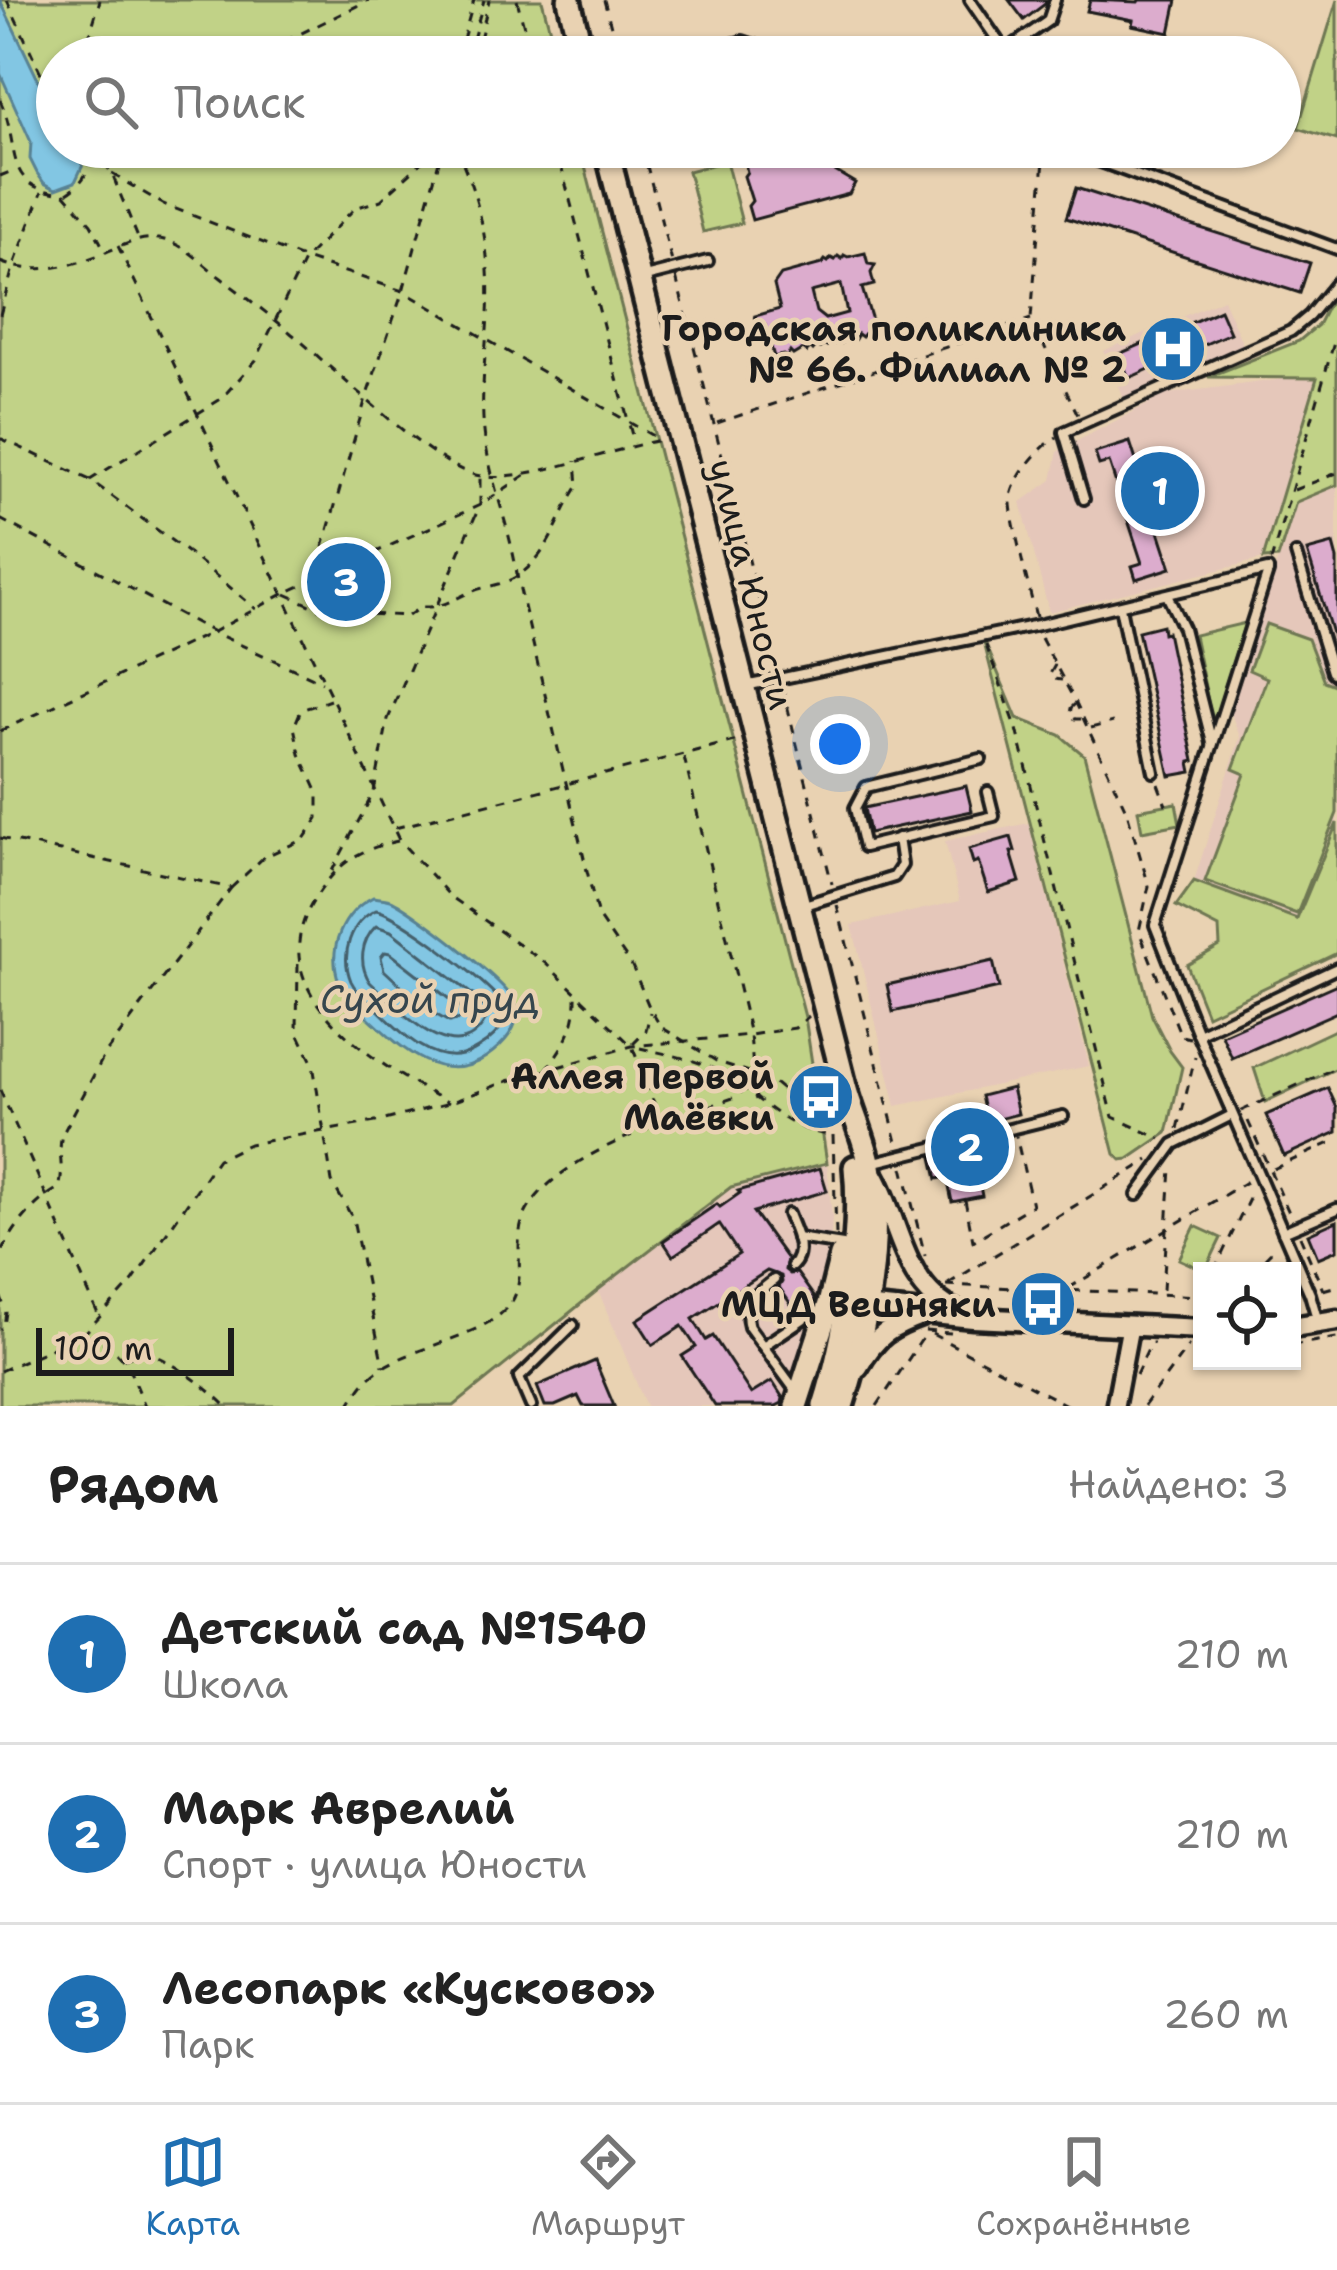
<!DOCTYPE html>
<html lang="ru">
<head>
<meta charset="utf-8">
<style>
  body { margin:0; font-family:"Shantell Sans",sans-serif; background:#f2f2f2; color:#222 }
  .controls { position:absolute; right:36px; bottom:36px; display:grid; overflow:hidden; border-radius:0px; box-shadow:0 3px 9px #0004 }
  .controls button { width:108px; height:108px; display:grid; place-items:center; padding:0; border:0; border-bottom:3px solid #e0e0e0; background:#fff; color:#222; font:60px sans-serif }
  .scale { position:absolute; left:36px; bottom:30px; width:198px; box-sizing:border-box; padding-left:12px; border:6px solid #1c1c1c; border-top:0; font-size:33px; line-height:42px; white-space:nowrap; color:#1c1c1c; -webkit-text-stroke:9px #e9d2b2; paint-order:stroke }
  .you { position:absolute; left:840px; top:744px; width:42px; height:42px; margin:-30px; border:9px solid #fff; border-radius:50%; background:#1a73e8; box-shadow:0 0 0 18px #1a73e833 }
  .badge { display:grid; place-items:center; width:78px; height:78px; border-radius:50%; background:#1f6fb2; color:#fff; font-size:39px; font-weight:700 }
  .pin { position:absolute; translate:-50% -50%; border:6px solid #fff; box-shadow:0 3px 12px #0006 }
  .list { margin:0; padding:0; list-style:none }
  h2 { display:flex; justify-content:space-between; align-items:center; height:156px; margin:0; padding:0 48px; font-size:51px }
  h2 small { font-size:39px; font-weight:400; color:#767676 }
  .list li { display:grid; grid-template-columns:78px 1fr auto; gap:36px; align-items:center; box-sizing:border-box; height:180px; padding:0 48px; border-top:3px solid #e0e0e0 }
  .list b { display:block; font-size:45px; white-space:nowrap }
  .list p { margin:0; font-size:39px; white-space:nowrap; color:#767676 }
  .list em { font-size:39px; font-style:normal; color:#767676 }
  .icon { flex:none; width:66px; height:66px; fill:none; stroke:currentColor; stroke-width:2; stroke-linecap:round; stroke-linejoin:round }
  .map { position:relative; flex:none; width:1337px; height:1406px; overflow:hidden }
  .search { position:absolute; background:#fff; box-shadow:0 3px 9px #0004; left:36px; right:36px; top:36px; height:132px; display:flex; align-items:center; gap:30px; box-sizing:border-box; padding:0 42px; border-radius:66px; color:#767676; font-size:45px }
  .sheet { height:696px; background:#fff }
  nav { display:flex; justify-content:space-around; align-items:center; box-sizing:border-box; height:168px; border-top:3px solid #e0e0e0; background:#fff; font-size:33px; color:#767676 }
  nav a { display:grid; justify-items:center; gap:6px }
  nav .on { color:#1f6fb2 }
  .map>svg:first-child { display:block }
  .built { fill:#e5c7ba }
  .green { fill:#c1d287; stroke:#6e7752; stroke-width:3 }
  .water { fill:#82c6e3; stroke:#598293; stroke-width:3 }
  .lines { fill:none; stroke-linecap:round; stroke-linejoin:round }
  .shore { stroke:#45606c; stroke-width:3 }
  .building { fill:#dcaccd; stroke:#1c1c1c; stroke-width:3; fill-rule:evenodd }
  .service-casing { stroke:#1c1c1c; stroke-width:16 }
  .minor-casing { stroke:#1c1c1c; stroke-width:24 }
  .tertiary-casing { stroke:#1c1c1c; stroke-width:27 }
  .secondary-casing { stroke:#1c1c1c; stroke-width:30 }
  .path { stroke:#1c1c1c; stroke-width:3; stroke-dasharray:9 9; stroke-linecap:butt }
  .service { stroke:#e9d2b2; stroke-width:8 }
  .minor { stroke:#e9d2b2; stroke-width:15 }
  .tertiary { stroke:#e9d2b2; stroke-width:18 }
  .secondary { stroke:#e9d2b2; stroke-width:21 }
  .labels { text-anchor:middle; stroke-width:9; stroke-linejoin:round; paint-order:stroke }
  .poi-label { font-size:36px; font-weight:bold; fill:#1c1c1c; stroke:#e9d2b2; text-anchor:end }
  .street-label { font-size:36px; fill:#1c1c1c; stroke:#e9d2b2 }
  .water-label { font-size:39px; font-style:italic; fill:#36464e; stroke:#e9d2b2 }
</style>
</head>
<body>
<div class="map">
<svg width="1337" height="1406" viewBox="0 0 1337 1406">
  <rect width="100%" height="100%" fill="#e9d2b2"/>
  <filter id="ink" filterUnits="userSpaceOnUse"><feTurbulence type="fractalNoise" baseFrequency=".00833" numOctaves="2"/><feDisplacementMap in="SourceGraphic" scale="24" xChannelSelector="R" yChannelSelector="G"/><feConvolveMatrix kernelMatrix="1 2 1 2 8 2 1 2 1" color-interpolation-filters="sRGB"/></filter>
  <g filter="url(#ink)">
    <g class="built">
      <path d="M1223 299 1244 347 1124 400 1103 351Z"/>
      <path d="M1308 376 1317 378 1263 559 1049 612 1021 502 1052 480 1058 451 1167 394Z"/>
      <path d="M1337 485V823L1298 919 1194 881 1240 737 1230 711 1296 502Z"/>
      <path d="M1029 823 1089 1066 896 1106 852 925 960 901 945 841Z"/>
      <path d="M827 1163 832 1217 830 1251 785 1400 776 1406H646L598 1290 731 1187Z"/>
    </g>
    <g class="green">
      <path d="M0 0H542L557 57H57V147H580L805 1017 827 1163 731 1187 598 1290 454 1406H0Z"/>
      <path d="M1337 0V140L1298 128Z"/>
      <path d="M726 161 742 223 703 232 688 171Z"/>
      <path d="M1337 301V485L1296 502 1278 558 1263 559 1317 378 1208 377 1299 341 1318 325 1328 305Z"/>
      <path d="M1245 623 1213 725 1194 635Z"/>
      <path d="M1266 624 1308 639 1324 681 1337 686V813L1297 914 1205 881 1245 774 1233 769 1267 678 1249 670Z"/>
      <path d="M982 635 1017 718 1060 735 1084 755 1152 1016 1170 1051 1182 1067 1167 1133 1129 1159 1121 1160 1115 1154Z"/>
      <path d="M1176 803 1180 824 1142 831 1138 810Z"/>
      <path d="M1337 823V953L1207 1015 1187 965 1220 946 1219 928 1176 906 1194 881 1297 919Z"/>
      <path d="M1337 1029V1068L1265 1102 1254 1068Z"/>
      <path d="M1195 1226 1221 1238 1205 1271 1179 1259Z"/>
    </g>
    <g class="water">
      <path d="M0 0 57 119V147L77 148 83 165 75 182 56 189 44 183 37 173 30 159 31 142 0 73Z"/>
      <path d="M373 897C380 898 384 898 391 900 412 909 512 986 516 1005 521 1027 503 1045 486 1057 441 1088 399 1046 368 1017 357 1007 344 996 339 982 327 948 342 913 373 897Z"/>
    </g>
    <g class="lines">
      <g class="shore">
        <path d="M376 910C397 913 489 983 502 1003 516 1025 480 1050 462 1055 428 1063 398 1029 376 1008 368 1000 356 992 351 981 340 954 350 922 376 910Z"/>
        <path d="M376 926 391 931 474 996 489 1013C460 1080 399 1009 370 982 358 964 361 941 376 926Z"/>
        <path d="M385 952 390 953 462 1009 463 1018 449 1022 426 1009 384 970 381 957Z"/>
      </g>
    </g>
    <g class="building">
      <path d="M1009 0H1046L1045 4 1024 20Z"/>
      <path d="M1090 0 1138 2 1139 0H1177L1170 33 1132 25 1133 20 1087 11Z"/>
      <path d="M1168 41 1221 52V57H1164Z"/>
      <path d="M755 147H802L803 152 855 183 849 194 752 220 748 206 752 201 744 176 747 172 743 156 748 149Z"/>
      <path d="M1076 188 1310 263 1300 293 1066 218Z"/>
      <path d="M865 253 868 264 875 265 871 273 874 285 862 288 875 330 865 333 862 337 858 334 855 339 851 336 848 341 844 338 841 343 837 340 834 344 831 342 827 346 824 344 820 348 817 345 813 350 810 347 807 352 803 349 793 355 790 352 787 357 783 355 774 357 765 326 759 328 755 316 780 309 774 285 781 275 822 264 825 260 828 262 831 258 835 260 838 256 842 259 844 255 848 257ZM841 284 847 313 825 319 816 312 811 292Z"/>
      <path d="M1220 310 1230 333 1129 378 1119 354Z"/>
      <path d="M1130 442 1171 568 1136 579 1132 566 1142 563 1109 462 1099 465 1095 453Z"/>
      <path d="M1333 544 1337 559V640H1334L1307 551Z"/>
      <path d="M1162 625 1163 633 1167 632 1194 761 1190 762 1192 772 1170 776 1138 631Z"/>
      <path d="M966 786 972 811 869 833 864 808Z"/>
      <path d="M1011 837 1015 851 1011 852 1020 882 988 892 978 861 973 863 969 849Z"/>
      <path d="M993 961 999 988 893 1012 887 985Z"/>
      <path d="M1337 984V1012L1232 1058 1222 1035Z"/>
      <path d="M1012 1088 1018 1114 987 1122 981 1096Z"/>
      <path d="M1328 1088 1337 1108V1132L1284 1156 1266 1115Z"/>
      <path d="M979 1146 985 1171 977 1172 982 1196 952 1202 947 1177 937 1179 932 1157Z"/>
      <path d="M820 1168 827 1191 753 1212 787 1259 785 1270 790 1274 797 1273 815 1298 814 1302 797 1313 779 1287 782 1282 781 1276 767 1271 693 1319 706 1340 713 1336 751 1394 772 1381 783 1398 782 1403 776 1406H715L682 1356 696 1347 682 1326 653 1345 637 1320 739 1254 719 1224 673 1256 663 1241 717 1204 720 1207 740 1193 738 1191Z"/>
      <path d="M1337 1221V1250L1318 1258 1308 1234Z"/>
      <path d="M595 1361 614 1406H583L578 1396 555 1406H545L537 1386Z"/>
    </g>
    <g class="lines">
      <g class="service-casing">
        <g id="service">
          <path d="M970 0 1005 51 1048 21 1055 0"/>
          <path d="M685 57 743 41 790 57"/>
          <path d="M1060 147 1337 249"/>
          <path d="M645 277 708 261"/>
          <path d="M1084 499 1064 432 1291 331 1309 316 1337 282"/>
          <path d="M1296 554 1332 672 1337 676"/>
          <path d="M1167 595 1183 628 1212 743"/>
          <path d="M1120 607 1154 772"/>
          <path d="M745 686 1038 625 1268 570"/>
          <path d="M981 759 866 787 855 808 864 847 994 816 988 792"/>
          <path d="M801 906 894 877 902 865 898 838"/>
          <path d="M1198 1034 1155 925 1268 572"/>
          <path d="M871 1163 1063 1116"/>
          <path d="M1137 1195 1174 1144 1232 1115"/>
          <path d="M788 1214C794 1230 807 1252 792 1266"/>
          <path d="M1283 1232 1337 1209"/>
          <path d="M797 1238 843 1245"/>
          <path d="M774 1280C757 1293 742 1303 749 1327L798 1394"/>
          <path d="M1318 1322 1310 1294 1198 1034 1337 968"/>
          <path d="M763 1346 803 1319"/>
          <path d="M531 1406 519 1378 573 1325"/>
        </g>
      </g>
      <g class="minor-casing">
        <path id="minor" d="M1115 1406 1130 1327"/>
      </g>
      <g class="tertiary-casing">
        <g id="tertiary">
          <path d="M874 1176C901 1224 902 1286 957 1312"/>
          <path d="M854 1306 973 1318 1202 1329"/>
          <path d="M1292 1327 1337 1320"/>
          <path d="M858 1367C876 1335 890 1327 923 1315"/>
        </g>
      </g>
      <g class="secondary-casing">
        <g id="secondary">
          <path d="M569 0 583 57"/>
          <path d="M606 147 845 1086C852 1113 865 1139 870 1166 883 1245 866 1331 842 1406"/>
          <path d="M796 1406 829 1304 841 1256"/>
          <path d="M824 1406C845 1340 862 1236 855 1167"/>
        </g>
      </g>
      <g class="path">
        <path d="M7 0 46 84 57 96"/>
        <path d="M517 0 532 57"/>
        <path d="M604 0 619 57"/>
        <path d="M83 57 100 0"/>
        <path d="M253 57 369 0"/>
        <path d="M458 57 474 0"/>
        <path d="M468 57 484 0"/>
        <path d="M476 57 489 0"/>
        <path d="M1034 57 1040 42"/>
        <path d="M0 100C22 148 0 188 65 194L91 224 105 251"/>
        <path d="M95 147 112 174 138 238"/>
        <path d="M456 147C474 187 486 227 488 271 492 329 476 389 486 446 494 492 512 535 518 581L598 917 632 966 650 1009 661 1027 718 1062 768 1078 793 1099 809 1131"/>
        <path d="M556 147 634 443"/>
        <path d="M642 147 672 262"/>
        <path d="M1045 147 1031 319 1079 417"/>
        <path d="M112 174 163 204 305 259 403 291 658 439"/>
        <path d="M0 176 10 172"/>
        <path d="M67 193C85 182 90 168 95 148"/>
        <path d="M118 246 399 840 450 896 544 962 632 1046 662 1124"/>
        <path d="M0 262C34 276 74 266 106 252 127 244 145 234 168 241 187 247 204 265 220 277 244 296 269 314 292 334 331 365 437 472 481 476 528 481 610 450 660 440"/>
        <path d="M676 277 777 669"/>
        <path d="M0 315 13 268 42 192"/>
        <path d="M717 423 1031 319"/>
        <path d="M0 438 90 480 191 555 256 609"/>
        <path d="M90 480 221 399 256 360 305 259 355 208 381 200 423 161 427 147"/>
        <path d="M1294 490 1337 473"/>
        <path d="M0 519 213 632 322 682"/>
        <path d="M1271 561 1337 332"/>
        <path d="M313 582 366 398 403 291 443 147"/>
        <path d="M286 594 326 612 408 616 420 607C440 608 449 602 466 594 480 587 498 586 512 579 549 560 557 517 578 486L576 461"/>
        <path d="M1036 617C1031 595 1008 511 1011 496 1016 474 1039 448 1057 437"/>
        <path d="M1041 638 1076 703 1127 812 1149 886 1139 931 1181 1036 1190 1038"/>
        <path d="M986 645 1017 729 1113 1117 1161 1139"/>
        <path d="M1055 665 1050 674 1054 679 1062 680"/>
        <path d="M783 689 832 884"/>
        <path d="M1075 704 1071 708 1070 715 1075 719H1081"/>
        <path d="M1091 728 1113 722"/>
        <path d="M0 731 213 632 285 593 480 505 530 472"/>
        <path d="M684 757 750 1035 756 1101"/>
        <path d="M1158 784 1166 805"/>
        <path d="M395 828 738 740"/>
        <path d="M0 838 231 888 105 1054 62 1135C57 1153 65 1170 59 1188 33 1202 13 1229 0 1255"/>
        <path d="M398 841C357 850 339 862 316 897 253 992 377 1065 449 1103"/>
        <path d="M332 871 374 792 388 719 480 505V478"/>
        <path d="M231 888 264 857 304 839 318 818V793L300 754 294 727 301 710 330 700"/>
        <path d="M837 905 898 1146"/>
        <path d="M298 964 297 1031 313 1064 332 1182 353 1219 383 1366"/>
        <path d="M633 1044 646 1031 650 1012"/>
        <path d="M640 1048C661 1053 685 1057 705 1065 751 1083 776 1129 830 1135"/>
        <path d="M546 1070C565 1043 577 1027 576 993"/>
        <path d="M0 1090 98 1314"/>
        <path d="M1241 1111 1337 1067"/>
        <path d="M1248 1121 1291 1217"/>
        <path d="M1178 1129 1195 1057"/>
        <path d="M833 1135 836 1235"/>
        <path d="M903 1167 925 1256"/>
        <path d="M1273 1169 1337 1140"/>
        <path d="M965 1200 973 1241 1032 1205 1016 1136"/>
        <path d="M1300 1236 1323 1290"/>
        <path d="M1214 1271 1249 1199 1256 1195"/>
        <path d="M1252 1271 1276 1247"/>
        <path d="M948 1284 1149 1160"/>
        <path d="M946 1285 1202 1296"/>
        <path d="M1069 1288 1251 1179"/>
        <path d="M1163 1290 1171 1168"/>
        <path d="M1323 1290 1337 1286"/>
        <path d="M0 1295 6 1312 4 1326 0 1329"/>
        <path d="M925 1331 951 1333"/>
        <path d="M932 1334 1068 1406"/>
        <path d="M86 1335C125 1348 130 1371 145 1406"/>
        <path d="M1292 1345 1337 1338"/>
        <path d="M124 1359C133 1354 143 1351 153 1355 171 1360 213 1392 226 1406"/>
        <path d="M0 1371 84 1334 133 1281 218 1159 249 1144 381 1121 449 1103 508 1081 632 1046 750 1035 795 1028 809 1016"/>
        <path d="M1136 1375 1151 1343H1154"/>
        <path d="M349 1406C355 1396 362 1384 371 1376 403 1348 471 1341 504 1311 530 1287 513 1252 522 1222 544 1157 673 1119 733 1098L744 1090 755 1075"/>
        <path d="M877 1406 926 1333"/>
        <path d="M1144 1406 1189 1345"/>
      </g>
      <use href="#service" class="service"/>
      <use href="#minor" class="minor"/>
      <use href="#tertiary" class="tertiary"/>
      <use href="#secondary" class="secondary"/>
    </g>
  </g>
  <defs>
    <g id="hospital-disc" transform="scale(3.45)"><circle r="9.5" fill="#1f6fb2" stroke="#e9d2b2"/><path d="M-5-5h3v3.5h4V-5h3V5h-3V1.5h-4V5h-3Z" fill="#fff"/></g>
    <g id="bus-disc" transform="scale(3.45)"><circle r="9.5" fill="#1f6fb2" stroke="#e9d2b2"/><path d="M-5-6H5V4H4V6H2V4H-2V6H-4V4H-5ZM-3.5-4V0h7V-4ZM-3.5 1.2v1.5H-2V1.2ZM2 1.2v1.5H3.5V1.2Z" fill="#fff"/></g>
  </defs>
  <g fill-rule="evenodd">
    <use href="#hospital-disc" x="1173" y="349"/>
    <use href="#bus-disc" x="821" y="1097"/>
    <use href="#bus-disc" x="1043" y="1304"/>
  </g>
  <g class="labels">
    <g class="poi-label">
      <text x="1126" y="341">Городская поликлиника<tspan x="1126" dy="41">№ 66. Филиал № 2</tspan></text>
      <text x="774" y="1089">Аллея Первой<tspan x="774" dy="41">Маёвки</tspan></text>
      <text x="996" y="1317">МЦД Вешняки</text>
    </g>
    <g class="street-label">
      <text transform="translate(752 584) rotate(76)" y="13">улица Юности</text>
    </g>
    <g class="water-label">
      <text x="430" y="1013">Сухой пруд</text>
    </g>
  </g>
</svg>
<div class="controls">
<button><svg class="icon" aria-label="locate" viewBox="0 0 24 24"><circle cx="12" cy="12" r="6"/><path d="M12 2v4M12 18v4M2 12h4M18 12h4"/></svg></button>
</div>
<div class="scale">100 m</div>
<div class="you"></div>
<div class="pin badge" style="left:1160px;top:491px">1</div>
<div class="pin badge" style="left:970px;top:1147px">2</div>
<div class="pin badge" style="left:346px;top:582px">3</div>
<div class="search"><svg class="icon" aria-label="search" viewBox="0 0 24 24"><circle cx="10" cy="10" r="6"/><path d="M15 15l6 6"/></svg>Поиск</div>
</div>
<section class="sheet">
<h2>Рядом<small>Найдено: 3</small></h2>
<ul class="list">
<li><span class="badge">1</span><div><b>Детский сад №1540</b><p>Школа</p></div><em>210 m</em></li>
<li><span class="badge">2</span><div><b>Марк Аврелий</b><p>Спорт · улица Юности</p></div><em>210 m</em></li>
<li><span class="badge">3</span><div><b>Лесопарк «Кусково»</b><p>Парк</p></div><em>260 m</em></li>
</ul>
</section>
<nav>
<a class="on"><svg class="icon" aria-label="map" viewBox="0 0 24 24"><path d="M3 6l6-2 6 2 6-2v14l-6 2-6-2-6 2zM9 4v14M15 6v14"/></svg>Карта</a>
<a><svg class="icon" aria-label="directions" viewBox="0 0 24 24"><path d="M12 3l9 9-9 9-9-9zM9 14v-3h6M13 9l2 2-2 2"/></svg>Маршрут</a>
<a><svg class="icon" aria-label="saved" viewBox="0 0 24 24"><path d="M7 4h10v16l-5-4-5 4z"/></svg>Сохранённые</a>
</nav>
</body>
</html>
